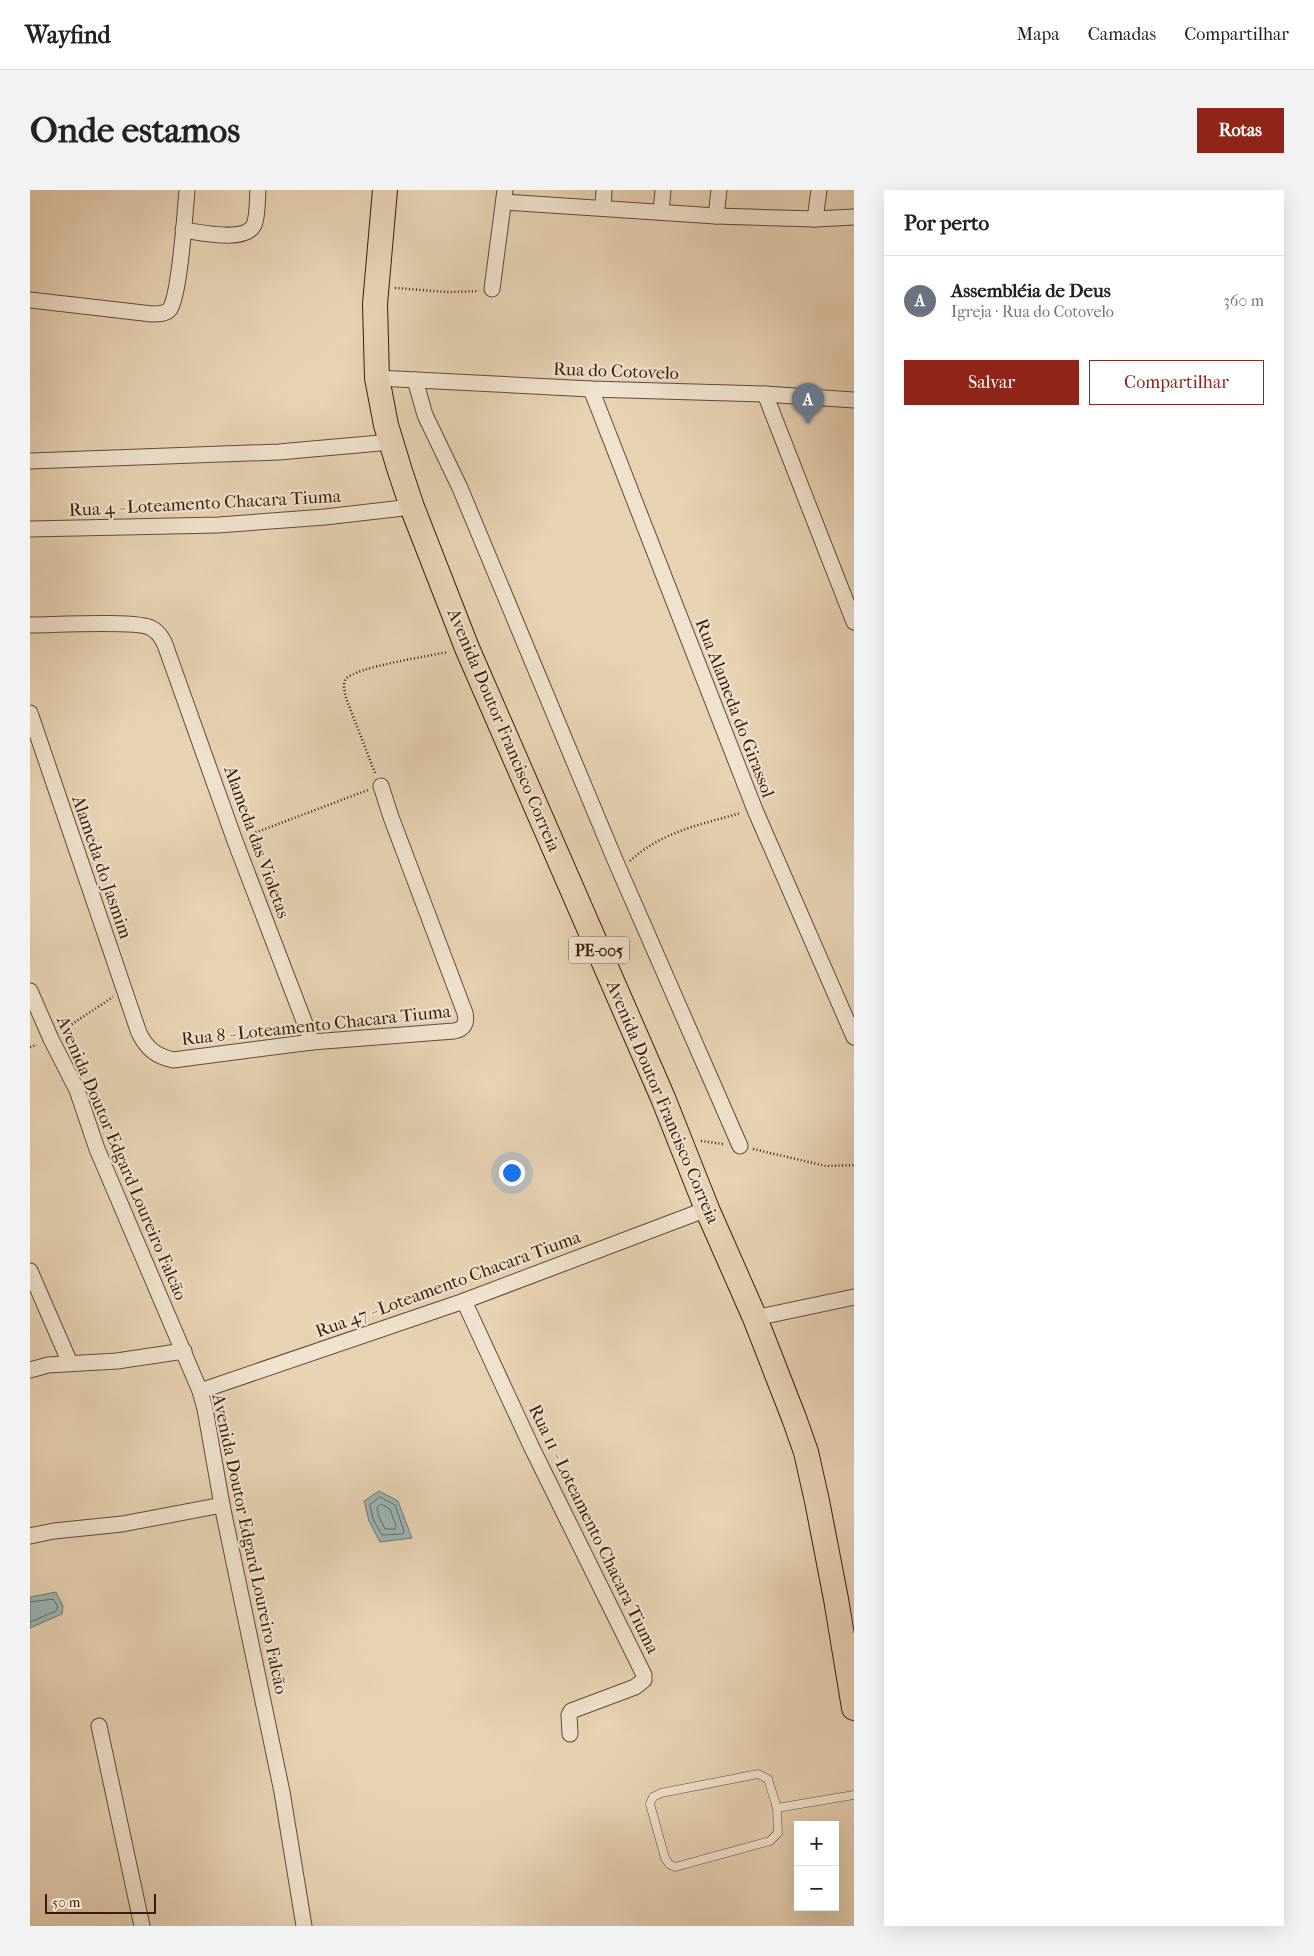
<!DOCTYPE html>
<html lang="pt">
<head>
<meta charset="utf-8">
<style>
  body { margin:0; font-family:"IM FELL French Canon",serif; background:#f2f2f2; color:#222 }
  .controls { position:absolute; right:15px; bottom:15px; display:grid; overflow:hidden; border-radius:0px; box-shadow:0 5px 20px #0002 }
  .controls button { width:45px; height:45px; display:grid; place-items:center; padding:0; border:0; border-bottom:1px solid #e0e0e0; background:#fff; color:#222; font:25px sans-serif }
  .scale { position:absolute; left:15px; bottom:12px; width:111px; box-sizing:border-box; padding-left:5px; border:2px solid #391b0d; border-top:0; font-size:14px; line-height:18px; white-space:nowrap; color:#391b0d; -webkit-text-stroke:4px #efe2ce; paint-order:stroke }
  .you { position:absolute; left:481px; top:982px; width:18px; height:18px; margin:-12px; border:4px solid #fff; border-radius:50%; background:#1a73e8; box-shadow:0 0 0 8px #1a73e833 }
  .badge { display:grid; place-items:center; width:32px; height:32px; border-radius:50%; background:#8f2418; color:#fff; font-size:16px; font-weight:700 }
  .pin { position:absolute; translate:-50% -41px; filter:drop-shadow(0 1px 2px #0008) }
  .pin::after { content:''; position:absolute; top:26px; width:18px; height:15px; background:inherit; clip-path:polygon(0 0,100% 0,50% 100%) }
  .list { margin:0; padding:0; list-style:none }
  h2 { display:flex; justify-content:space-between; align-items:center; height:65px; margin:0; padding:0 20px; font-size:21px }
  h2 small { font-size:16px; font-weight:400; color:#767676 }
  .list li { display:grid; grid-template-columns:32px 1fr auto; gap:15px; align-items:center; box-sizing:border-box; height:90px; padding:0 20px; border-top:1px solid #e0e0e0 }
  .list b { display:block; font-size:19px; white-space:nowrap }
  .list p { margin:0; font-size:16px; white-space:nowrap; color:#767676 }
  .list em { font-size:16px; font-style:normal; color:#767676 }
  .actions { display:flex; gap:10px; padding:15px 20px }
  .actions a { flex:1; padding:11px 0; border:1px solid #8f2418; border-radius:0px; text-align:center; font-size:18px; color:#8f2418 }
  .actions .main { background:#8f2418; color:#fff }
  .map { position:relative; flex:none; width:824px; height:1736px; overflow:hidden; border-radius:0px }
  header { display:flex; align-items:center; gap:30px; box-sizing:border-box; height:70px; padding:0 25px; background:#fff; border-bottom:1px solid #e0e0e0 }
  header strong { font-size:24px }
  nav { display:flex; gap:28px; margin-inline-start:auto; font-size:18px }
  .intro { display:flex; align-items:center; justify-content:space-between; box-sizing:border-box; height:120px; padding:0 30px }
  h1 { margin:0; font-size:35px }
  .button { padding:12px 22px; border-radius:0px; background:#8f2418; color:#fff; font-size:18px; font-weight:700 }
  main { display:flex; gap:30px; padding:0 30px }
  aside { flex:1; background:#fff; border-radius:0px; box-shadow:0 5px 20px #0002 }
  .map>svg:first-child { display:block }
  .water { fill:#99b5b5; stroke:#737772 }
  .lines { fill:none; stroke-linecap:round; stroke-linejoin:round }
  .shore { stroke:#696861; stroke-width:1 }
  .lane-casing { stroke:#644936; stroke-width:9 }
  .street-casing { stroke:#644936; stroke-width:17 }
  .primary-casing { stroke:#391b0d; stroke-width:26 }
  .path { stroke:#391b0d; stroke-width:2.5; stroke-dasharray:1 2.5; stroke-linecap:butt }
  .lane { stroke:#efe2ce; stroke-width:8 }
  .street { stroke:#efe2ce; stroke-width:15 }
  .primary { stroke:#e7d2b3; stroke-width:24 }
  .labels { text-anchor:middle; stroke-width:4.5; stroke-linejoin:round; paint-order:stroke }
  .shield { fill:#efe2ce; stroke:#705747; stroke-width:1 }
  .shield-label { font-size:16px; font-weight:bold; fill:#391b0d }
  .street-label { font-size:18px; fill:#391b0d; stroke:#efe2ce }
</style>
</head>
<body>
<header>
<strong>Wayfind</strong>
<nav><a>Mapa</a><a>Camadas</a><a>Compartilhar</a></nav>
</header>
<div class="intro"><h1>Onde estamos</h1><a class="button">Rotas</a></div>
<main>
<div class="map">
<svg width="824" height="1736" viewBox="0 0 824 1736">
  <rect width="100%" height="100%" fill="#e7d2b3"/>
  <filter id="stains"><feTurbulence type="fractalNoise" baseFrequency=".004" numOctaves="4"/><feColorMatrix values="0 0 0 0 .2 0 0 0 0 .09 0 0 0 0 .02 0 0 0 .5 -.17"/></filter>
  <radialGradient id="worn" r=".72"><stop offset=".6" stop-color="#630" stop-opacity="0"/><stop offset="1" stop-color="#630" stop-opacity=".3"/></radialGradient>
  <g class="water">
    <path d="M349 1301 368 1311 382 1348 350 1352 339 1331 334 1311Z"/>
    <path d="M26 1402 33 1416 32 1424 0 1438V1407Z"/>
  </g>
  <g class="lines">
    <g class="shore">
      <path d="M350 1307 365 1315 374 1341 373 1344 352 1345 343 1329 340 1315Z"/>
      <path d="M351 1314 360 1319 366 1336 365 1339H355L349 1327 347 1318Z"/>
      <path d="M0 1412 23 1409 28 1417 26 1421 0 1432"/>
    </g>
    <g class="lane-casing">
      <path id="lane" d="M747 1618 748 1643 740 1651 645 1677 639 1674 635 1668 620 1614 623 1607 631 1603 728 1584 738 1589 747 1618 824 1605"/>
    </g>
    <g class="street-casing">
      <g id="street">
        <path d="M474 12 686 26 785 29 824 27"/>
        <path d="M573 17 574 0"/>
        <path d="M631 22 633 0"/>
        <path d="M686 26 689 0"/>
        <path d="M785 29 789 0"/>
        <path d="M153 40C170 42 215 53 224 35 228 25 227 11 228 0"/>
        <path d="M462 99 475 0"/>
        <path d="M0 110 122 124C128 124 136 124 140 119 150 103 155 22 157 0"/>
        <path d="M347 188 561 199 735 204 824 210"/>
        <path d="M385 190 395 225 430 298 585 670 710 956"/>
        <path d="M561 199 725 620 824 847"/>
        <path d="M735 204 824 432"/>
        <path d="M0 271 249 262 361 252"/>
        <path d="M0 339 188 335 295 327 382 317"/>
        <path d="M0 435C22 435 108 430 121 438 131 443 135 453 138 463L205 651 282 852"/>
        <path d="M0 523 109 843C117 859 126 866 143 870L282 852 424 841C435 839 437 832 435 823L361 627 351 596"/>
        <path d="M0 801 21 849 47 900 67 959 170 1201 175 1219 192 1315 252 1602 274 1736"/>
        <path d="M0 1081 40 1173"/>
        <path d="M434 1111 501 1256 614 1485V1490L605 1497 541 1521 539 1525 540 1544"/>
        <path d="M725 1128 824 1107"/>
        <path d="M0 1180 18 1175 87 1171 154 1161"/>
        <path d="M170 1201 434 1111 677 1019"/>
        <path d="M0 1346 24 1341 92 1334 192 1315"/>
        <path d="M69 1536 112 1736"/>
      </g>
    </g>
    <g class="primary-casing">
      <path id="primary" d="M355 0 345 114 347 188 356 235 370 281 382 317 437 458 633 908 677 1019 725 1128 764 1228 776 1262 787 1311 806 1409 824 1518"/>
    </g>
    <g class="path">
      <path d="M365 98 418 102 449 101"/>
      <path d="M345 583 316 508C315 502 312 494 316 489 325 477 400 466 418 462"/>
      <path d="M219 645 338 600"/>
      <path d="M600 671C631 642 672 634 711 623"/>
      <path d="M33 840 83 807"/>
      <path d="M0 857 7 855"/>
      <path d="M671 951 693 954"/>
      <path d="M723 959 796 976 824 975"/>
    </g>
    <use href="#lane" class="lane"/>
    <use href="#street" class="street"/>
    <use href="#primary" class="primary"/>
  </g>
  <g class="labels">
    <rect class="shield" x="539" y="746.5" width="60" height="27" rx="4"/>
    <g class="shield-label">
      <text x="569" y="766">PE-005</text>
    </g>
    <g class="street-label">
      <text transform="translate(586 181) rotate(2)" y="6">Rua do Cotovelo</text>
      <text transform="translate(175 313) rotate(-3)" y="6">Rua 4 - Loteamento Chacara Tiuma</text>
      <text transform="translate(705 518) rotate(69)" y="6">Rua Alameda do Girassol</text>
      <text transform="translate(474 540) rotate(67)" y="6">Avenida Doutor Francisco Correia</text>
      <text transform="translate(227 652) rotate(70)" y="6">Alameda das Violetas</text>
      <text transform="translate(72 677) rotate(71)" y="6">Alameda do Jasmim</text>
      <text transform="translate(286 835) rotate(-6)" y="6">Rua 8 - Loteamento Chacara Tiuma</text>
      <text transform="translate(633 912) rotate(67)" y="6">Avenida Doutor Francisco Correia</text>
      <text transform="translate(92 968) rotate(67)" y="6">Avenida Doutor Edgard Loureiro Falcão</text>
      <text transform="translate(418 1094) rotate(-20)" y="6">Rua 47 - Loteamento Chacara Tiuma</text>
      <text transform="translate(564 1339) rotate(64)" y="6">Rua 11 - Loteamento Chacara Tiuma</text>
      <text transform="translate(220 1354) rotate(78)" y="6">Avenida Doutor Edgard Loureiro Falcão</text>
    </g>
  </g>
  <rect width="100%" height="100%" filter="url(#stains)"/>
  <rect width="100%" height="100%" fill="url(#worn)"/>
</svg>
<div class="controls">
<button>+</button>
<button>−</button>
</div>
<div class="scale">50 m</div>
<div class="you"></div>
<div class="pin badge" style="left:778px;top:234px;background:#6b7280">A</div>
</div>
<aside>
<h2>Por perto<small></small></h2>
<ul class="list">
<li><span class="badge" style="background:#6b7280">A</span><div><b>Assembléia de Deus</b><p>Igreja · Rua do Cotovelo</p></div><em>360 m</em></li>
</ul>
<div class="actions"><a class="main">Salvar</a><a>Compartilhar</a></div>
</aside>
</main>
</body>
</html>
